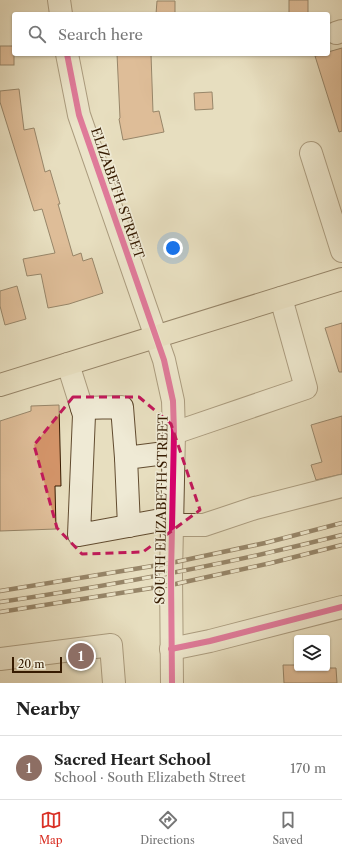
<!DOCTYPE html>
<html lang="en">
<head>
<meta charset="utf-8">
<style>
  body { margin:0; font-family:"Libre Caslon Text",serif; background:#f2f2f2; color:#222 }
  .controls { position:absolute; right:12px; bottom:12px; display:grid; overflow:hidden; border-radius:4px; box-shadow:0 1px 3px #0004 }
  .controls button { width:36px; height:36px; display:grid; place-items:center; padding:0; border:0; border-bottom:1px solid #e0e0e0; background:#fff; color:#222; font:20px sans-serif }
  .scale { position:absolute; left:12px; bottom:10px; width:50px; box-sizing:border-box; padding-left:4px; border:2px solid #361b01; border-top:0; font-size:11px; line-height:14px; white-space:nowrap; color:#361b01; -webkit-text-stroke:3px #efead5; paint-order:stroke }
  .you { position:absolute; left:173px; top:248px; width:14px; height:14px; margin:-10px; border:3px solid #fff; border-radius:50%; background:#1a73e8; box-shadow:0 0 0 6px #1a73e833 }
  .badge { display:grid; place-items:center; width:26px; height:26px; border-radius:50%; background:#d93025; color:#fff; font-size:13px; font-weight:700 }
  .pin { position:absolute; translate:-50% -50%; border:2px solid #fff; box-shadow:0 1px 4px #0006 }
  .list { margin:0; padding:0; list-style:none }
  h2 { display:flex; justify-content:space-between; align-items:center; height:52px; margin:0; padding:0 16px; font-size:17px }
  h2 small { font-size:13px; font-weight:400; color:#767676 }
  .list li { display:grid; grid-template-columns:26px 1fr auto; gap:12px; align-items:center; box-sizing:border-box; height:64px; padding:0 16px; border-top:1px solid #e0e0e0 }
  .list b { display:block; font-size:15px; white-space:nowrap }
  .list p { margin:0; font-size:13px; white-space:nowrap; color:#767676 }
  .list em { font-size:13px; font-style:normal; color:#767676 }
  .icon { flex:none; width:22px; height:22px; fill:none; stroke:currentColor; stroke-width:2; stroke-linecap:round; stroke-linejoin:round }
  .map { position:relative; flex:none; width:342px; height:683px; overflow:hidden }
  .search { position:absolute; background:#fff; box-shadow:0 1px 3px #0004; left:12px; right:12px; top:12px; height:44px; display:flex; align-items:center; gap:10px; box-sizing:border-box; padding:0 14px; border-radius:4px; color:#767676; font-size:15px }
  .sheet { height:116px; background:#fff }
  nav { display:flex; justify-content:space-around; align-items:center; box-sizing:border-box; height:56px; border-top:1px solid #e0e0e0; background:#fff; font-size:11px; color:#767676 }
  nav a { display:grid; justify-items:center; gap:2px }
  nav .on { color:#d93025 }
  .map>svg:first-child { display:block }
  .building { fill:#d39469; stroke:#361b01 }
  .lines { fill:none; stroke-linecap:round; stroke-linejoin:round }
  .minor-casing { stroke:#624c30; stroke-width:24 }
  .major-casing { stroke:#361b01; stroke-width:24 }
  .minor { stroke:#efead5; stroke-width:22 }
  .major { stroke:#e7debf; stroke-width:22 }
  .rail-casing { stroke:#361b01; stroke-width:4.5 }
  .rail { stroke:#efead5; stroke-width:3; stroke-dasharray:9; stroke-linecap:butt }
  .cycleway-casing { stroke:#efead5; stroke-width:8 }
  .cycleway { stroke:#d6006c; stroke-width:6 }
  .marked { fill:none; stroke:#c2185b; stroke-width:3; stroke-dasharray:8 5; stroke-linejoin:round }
  .labels { text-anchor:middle; stroke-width:3.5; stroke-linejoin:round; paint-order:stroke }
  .street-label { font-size:13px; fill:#361b01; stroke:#efead5 }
</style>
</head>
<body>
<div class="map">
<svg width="342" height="683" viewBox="0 0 342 683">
  <rect width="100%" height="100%" fill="#e7debf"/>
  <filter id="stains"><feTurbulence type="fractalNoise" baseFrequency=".005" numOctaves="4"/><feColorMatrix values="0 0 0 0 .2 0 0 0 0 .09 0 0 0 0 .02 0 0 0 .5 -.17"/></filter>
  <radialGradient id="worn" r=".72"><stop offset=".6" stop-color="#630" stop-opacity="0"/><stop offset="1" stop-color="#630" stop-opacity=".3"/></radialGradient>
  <g class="building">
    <rect x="289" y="0" width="19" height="14"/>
    <path d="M157 1H175V14H156Z"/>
    <rect x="0" y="46" width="14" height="19"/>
    <path d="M342 48V131L339 132 315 56 328 54V52Z"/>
    <path d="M117 54H151L153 112 159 111 164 132 123 140 119 119 120 118Z"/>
    <path d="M19 89 24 130 34 128 45 172 50 170 60 204H58L73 256 81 253 83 261 92 258 103 293 69 304 48 308 41 274 27 276 23 259 55 253 42 209 34 211 0 102V91Z"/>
    <path d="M212 92 213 109 195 110 194 93Z"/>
    <path d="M17 286 26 319 5 325 0 306V291Z"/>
    <path d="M342 323V372H339L325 328Z"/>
    <path d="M59 405 61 486H55L56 529 0 531V421L31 411V406Z"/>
    <path d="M342 416V474L316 480 311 465 322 462 311 425Z"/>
    <path d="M283 665H297V668H336L337 683H284Z"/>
  </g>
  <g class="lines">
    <g class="minor-casing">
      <g id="minor">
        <path d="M59 0 61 14"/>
        <path d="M336 33 342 31"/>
        <path d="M67 54 79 115 164 360 173 401 174 433 171 574 172 683"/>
        <path d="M311 153 342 251"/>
        <path d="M68 364 84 415 79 535 172 518"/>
        <path d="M82 408 122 407 126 458"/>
        <path d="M174 433 306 388 281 298"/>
        <path d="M172 525H204L255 508 342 486"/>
        <path d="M129 526 126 458 173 452"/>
        <path d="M171 649 210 641 342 607"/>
        <path d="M0 659 111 645 114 683"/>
      </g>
    </g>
    <g class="major-casing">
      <path id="major" d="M0 385 342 279"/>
    </g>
    <use href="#minor" class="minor"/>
    <use href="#major" class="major"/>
    <g class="rail-casing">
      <g id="rail">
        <path d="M0 591 171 563 265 543 342 523"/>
        <path d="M0 602C115 585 229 564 342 535"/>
        <path d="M0 612 171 585 271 563 342 545"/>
      </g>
    </g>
    <use href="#rail" class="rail"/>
    <g class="cycleway-casing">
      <g id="cycleway">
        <path d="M67 54 79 115 164 360 173 401 174 433 171 574 172 683"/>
        <path d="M171 649 210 641 342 607"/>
      </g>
    </g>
    <use href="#cycleway" class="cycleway"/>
  </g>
  <path d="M0 0H342V683H0ZM73 397H139L171 424 200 510 143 552 82 554 57 528 34 445Z" fill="#e7debf" fill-opacity=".55" fill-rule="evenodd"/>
  <path class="marked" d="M73 397H139L171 424 200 510 143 552 82 554 57 528 34 445Z"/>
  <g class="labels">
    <g class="street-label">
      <text transform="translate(118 193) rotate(71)" y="5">ELIZABETH STREET</text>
      <text transform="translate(161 509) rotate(-89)" y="5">SOUTH ELIZABETH STREET</text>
    </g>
  </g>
  <rect width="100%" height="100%" filter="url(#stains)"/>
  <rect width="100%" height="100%" fill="url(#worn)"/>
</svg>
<div class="controls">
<button><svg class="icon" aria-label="layers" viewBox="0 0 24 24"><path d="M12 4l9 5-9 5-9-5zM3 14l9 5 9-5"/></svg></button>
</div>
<div class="scale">20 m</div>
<div class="you"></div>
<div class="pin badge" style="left:81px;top:656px;background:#8d6e63">1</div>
<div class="search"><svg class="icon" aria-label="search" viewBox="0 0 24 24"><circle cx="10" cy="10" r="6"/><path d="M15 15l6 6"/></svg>Search here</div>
</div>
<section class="sheet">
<h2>Nearby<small></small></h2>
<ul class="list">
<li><span class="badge" style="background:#8d6e63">1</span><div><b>Sacred Heart School</b><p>School · South Elizabeth Street</p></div><em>170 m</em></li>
</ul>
</section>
<nav>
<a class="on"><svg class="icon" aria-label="map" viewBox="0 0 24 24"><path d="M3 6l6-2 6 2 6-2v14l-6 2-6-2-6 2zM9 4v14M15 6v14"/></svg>Map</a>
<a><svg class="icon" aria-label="directions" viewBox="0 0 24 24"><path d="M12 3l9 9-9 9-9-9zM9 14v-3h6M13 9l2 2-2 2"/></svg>Directions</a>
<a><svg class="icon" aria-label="saved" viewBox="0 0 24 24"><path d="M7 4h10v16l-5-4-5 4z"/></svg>Saved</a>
</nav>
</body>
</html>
